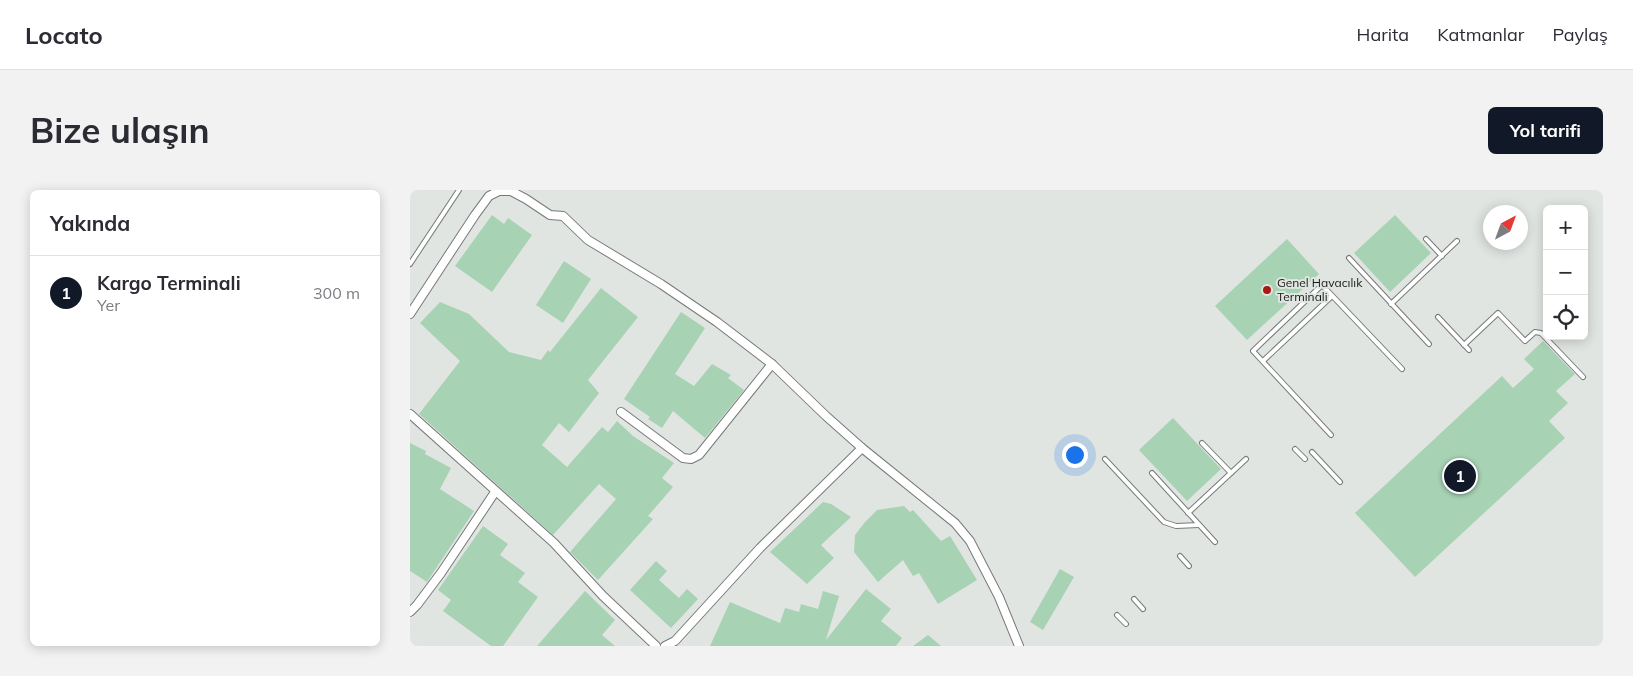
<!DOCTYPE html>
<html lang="tr">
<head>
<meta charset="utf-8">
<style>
  body { margin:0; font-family:Mulish,sans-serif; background:#f2f2f3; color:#2b2b33 }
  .controls { position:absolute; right:15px; top:15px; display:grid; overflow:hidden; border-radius:8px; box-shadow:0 2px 12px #0003 }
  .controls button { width:45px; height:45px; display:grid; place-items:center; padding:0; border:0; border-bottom:1px solid #e1e1e2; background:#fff; color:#2b2b33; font:25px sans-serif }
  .compass { position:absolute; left:1073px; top:15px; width:45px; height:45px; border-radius:50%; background:#fff; box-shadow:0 2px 12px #0003; rotate:41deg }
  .you { position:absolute; left:664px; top:264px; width:18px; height:18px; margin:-12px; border:4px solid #fff; border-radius:50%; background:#1a73e8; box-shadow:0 0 0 8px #1a73e833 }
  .badge { display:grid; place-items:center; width:32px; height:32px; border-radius:50%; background:#111827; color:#fff; font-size:16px; font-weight:700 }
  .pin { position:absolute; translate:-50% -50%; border:2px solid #fff; box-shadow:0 1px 5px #0006 }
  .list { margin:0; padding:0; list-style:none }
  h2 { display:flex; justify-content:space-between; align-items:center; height:65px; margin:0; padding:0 20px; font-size:21px }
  h2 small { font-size:16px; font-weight:400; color:#7c7c81 }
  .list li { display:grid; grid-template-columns:32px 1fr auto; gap:15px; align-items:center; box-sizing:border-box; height:75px; padding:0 20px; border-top:1px solid #e1e1e2 }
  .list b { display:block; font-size:19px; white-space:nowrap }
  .list p { margin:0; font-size:16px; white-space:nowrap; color:#7c7c81 }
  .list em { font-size:16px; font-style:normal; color:#7c7c81 }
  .icon { flex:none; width:28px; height:28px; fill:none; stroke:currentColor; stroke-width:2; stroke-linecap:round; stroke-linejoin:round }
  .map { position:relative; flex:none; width:1193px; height:456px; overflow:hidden; border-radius:8px }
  header { display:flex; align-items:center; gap:30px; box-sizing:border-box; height:70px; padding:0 25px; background:#fff; border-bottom:1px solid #e1e1e2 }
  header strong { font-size:24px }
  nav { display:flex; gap:28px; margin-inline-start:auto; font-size:18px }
  .intro { display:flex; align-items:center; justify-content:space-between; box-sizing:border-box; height:120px; padding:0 30px }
  h1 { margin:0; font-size:35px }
  .button { padding:12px 22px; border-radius:8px; background:#111827; color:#fff; font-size:18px; font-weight:700 }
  main { display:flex; gap:30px; padding:0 30px }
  aside { flex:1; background:#fff; border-radius:8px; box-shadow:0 2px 12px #0003 }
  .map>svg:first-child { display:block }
  .building { fill:#a7d2b4 }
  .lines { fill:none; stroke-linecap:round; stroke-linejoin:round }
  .service-casing { stroke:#777a78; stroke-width:6 }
  .minor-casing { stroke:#777a78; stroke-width:10 }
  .service { stroke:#fff; stroke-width:4 }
  .minor { stroke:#fff; stroke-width:8 }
  .poi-dot { fill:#aa1816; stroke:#e1e5e2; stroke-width:2 }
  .labels { text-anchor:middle; stroke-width:4; stroke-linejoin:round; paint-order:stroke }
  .poi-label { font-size:12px; fill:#161817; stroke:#e1e5e2; text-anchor:start }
</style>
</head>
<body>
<header>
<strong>Locato</strong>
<nav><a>Harita</a><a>Katmanlar</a><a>Paylaş</a></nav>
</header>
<div class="intro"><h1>Bize ulaşın</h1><a class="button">Yol tarifi</a></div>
<main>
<aside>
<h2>Yakında<small></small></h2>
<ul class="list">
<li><span class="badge">1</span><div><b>Kargo Terminali</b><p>Yer</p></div><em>300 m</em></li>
</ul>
</aside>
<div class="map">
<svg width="1193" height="456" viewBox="0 0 1193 456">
  <rect width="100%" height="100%" fill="#e1e5e2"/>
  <g class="building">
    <path d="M82 25 94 34 98 28 122 45 82 102 45 76Z"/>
    <path d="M985 25 1021 63 980 102 944 63Z"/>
    <path d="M877 49 909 84 837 150 805 116Z"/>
    <path d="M154 71 181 89 153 133 126 115Z"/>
    <path d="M191 98 228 127 178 190 189 203 159 242 149 233 132 255 157 277 192 237 198 242 207 231 223 246 264 273 252 288 263 297 238 326 243 329 188 390 160 362 206 309 189 294 143 345 9 224 50 171 10 133 30 112 59 124 99 162 131 170 138 160 140 162Z"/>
    <path d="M271 122 295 138 265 184 284 196 302 174 321 185 318 188 334 200 295 248 263 221 252 238 238 229 240 227 214 209Z"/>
    <path d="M1133 151 1165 184 1146 201 1158 213 1139 231 1155 248 1005 387 945 323 1092 186 1103 198 1124 179 1114 169Z"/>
    <path d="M763 228 811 279 777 311 729 260Z"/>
    <path d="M0 253 16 261 15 264 41 278 30 299 64 321 17 392 0 381Z"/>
    <path d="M413 312 421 314 441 327 411 355 424 368 397 394 360 362Z"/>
    <path d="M494 316 500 322 503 320 531 351 540 346 567 390 528 414 509 383 503 386 493 370 468 392 444 362 445 345 455 332 467 320Z"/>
    <path d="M73 336 98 354 90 365 115 383 108 392 128 407 93 456H81L33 421 41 410 28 400Z"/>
    <path d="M246 371 257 381 249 390 269 408 277 399 288 409 261 438 220 400Z"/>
    <path d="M650 379 664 387 633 440 620 432Z"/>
    <path d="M456 399 481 419 471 431 492 448 486 456H300L320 412 370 433 375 418 389 422 391 414 408 419 413 401 429 406 416 450Z"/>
    <path d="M175 401 205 430 192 445 205 456H127Z"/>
    <path d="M518 445 531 456H503Z"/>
  </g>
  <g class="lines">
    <g class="service-casing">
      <g id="service">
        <path d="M1016 49 1032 66"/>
        <path d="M939 68 1019 154"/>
        <path d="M0 74 49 0"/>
        <path d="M981 114 1047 51"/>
        <path d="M1028 127 1059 160"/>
        <path d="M1054 155 1088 123 1115 151 1125 142 1131 143 1173 187"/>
        <path d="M853 171 922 106"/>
        <path d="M921 245 843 161 912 95 992 179"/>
        <path d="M792 253 821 283"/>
        <path d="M885 259 895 269"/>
        <path d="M902 262 930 292"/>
        <path d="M695 269 754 332 766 336 789 335"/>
        <path d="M742 283 805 352"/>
        <path d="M778 323 836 269"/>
        <path d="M770 366 779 376"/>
        <path d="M724 409 733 419"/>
        <path d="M707 425 716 434"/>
      </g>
    </g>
    <g class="minor-casing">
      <g id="minor">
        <path d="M0 124 65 25 79 6 89 1H101L116 9 140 25 153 26 178 50 251 94 307 132 362 174 416 226 452 258"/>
        <path d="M211 222 273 268 281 269 289 265 362 174"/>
        <path d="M0 224 144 353 193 406 246 456"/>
        <path d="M0 422 7 415 31 383 85 302"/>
        <path d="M255 456 265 451 350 358 452 258 545 333 560 351 589 407 609 456"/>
      </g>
    </g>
    <use href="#service" class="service"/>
    <use href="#minor" class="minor"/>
  </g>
  <circle class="poi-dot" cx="857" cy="100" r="5"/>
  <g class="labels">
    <g class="poi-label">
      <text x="867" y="97">Genel Havacılık<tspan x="867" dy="14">Terminali</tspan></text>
    </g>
  </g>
</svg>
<div class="controls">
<button>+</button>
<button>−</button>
<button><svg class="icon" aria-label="locate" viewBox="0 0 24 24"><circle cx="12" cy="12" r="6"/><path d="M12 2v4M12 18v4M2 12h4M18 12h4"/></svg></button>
</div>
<svg class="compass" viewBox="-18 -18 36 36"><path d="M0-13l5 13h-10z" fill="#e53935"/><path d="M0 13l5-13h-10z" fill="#7c7c81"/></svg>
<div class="you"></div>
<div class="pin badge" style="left:1050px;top:286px">1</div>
</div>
</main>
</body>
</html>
